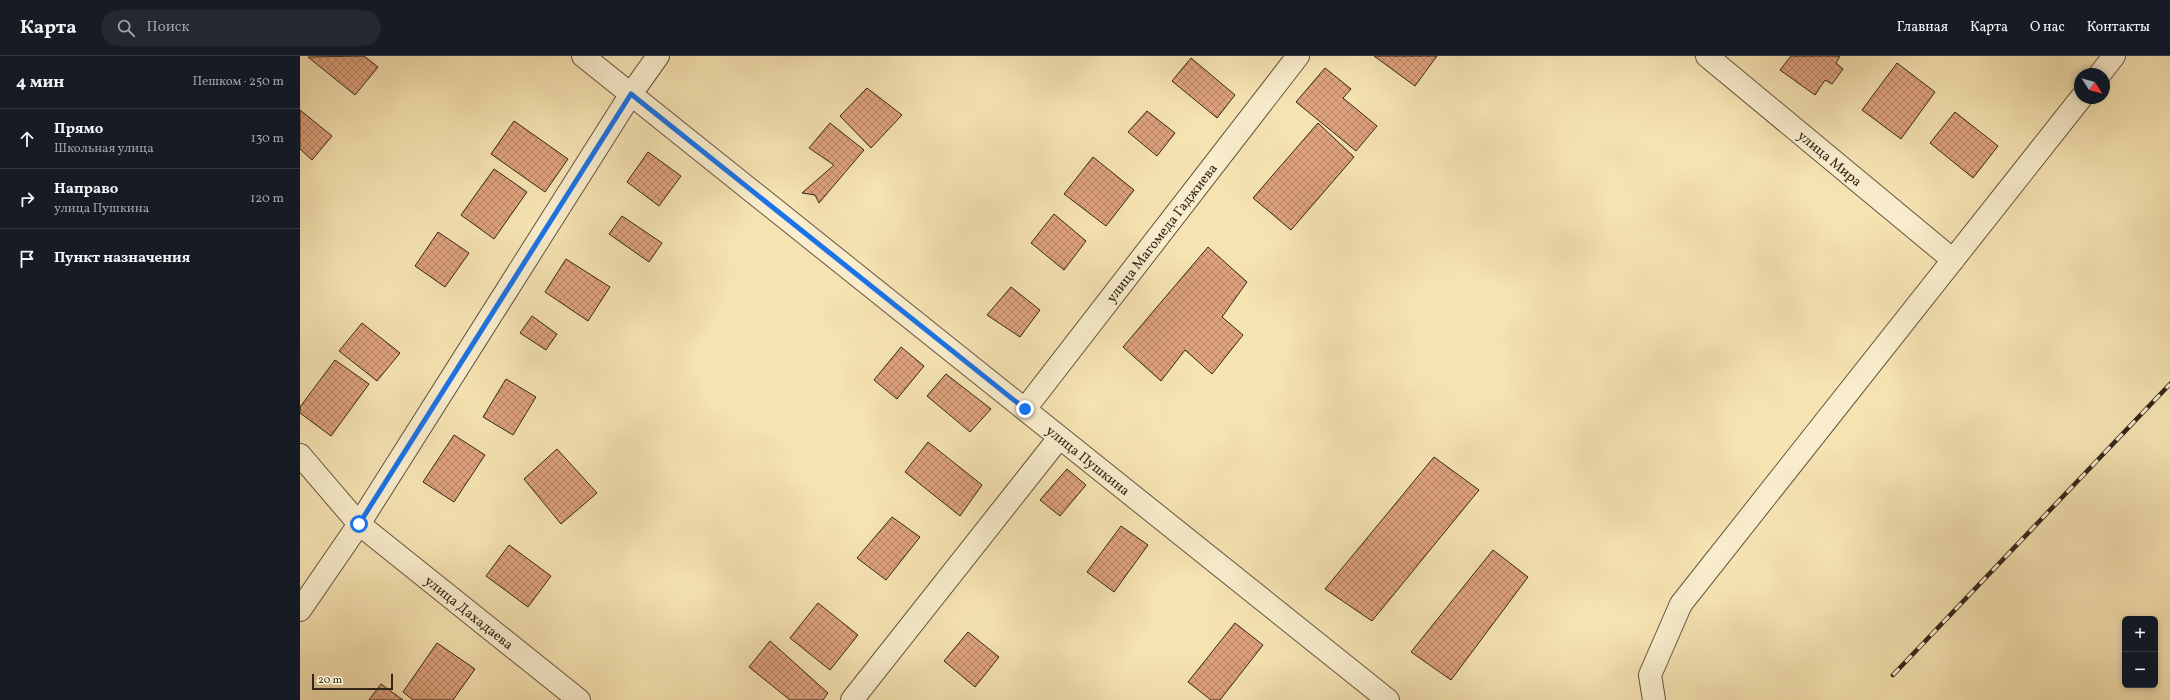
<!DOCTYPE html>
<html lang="ru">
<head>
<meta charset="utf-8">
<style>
  body { margin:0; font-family:Vollkorn,serif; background:#242831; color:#f1f3f6 }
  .controls { position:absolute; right:12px; bottom:12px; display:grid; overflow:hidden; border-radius:6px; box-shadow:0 2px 6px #0003 }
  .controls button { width:36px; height:36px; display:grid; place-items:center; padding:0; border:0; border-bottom:1px solid #363941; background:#171b24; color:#f1f3f6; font:20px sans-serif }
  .compass { position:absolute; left:1774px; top:12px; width:36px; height:36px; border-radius:50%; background:#171b24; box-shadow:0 2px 6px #0003; rotate:126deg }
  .scale { position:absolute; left:12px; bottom:10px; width:81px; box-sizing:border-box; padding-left:4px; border:2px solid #332519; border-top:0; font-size:11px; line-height:14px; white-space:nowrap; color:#332519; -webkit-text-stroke:3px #f9edcd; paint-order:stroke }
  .stop { position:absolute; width:12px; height:12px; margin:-9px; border:3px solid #1a73e8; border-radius:50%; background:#fff }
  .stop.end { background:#1a73e8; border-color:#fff; box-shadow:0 1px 4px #0008 }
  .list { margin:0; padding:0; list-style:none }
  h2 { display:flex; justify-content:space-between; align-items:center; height:52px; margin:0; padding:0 16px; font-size:17px }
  h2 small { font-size:13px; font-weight:400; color:#9ea1a6 }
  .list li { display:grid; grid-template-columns:26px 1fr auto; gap:12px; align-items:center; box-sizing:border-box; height:60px; padding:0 16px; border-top:1px solid #363941 }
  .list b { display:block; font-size:15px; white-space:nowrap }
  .list p { margin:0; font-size:13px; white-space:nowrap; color:#9ea1a6 }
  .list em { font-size:13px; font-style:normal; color:#9ea1a6 }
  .icon { flex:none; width:22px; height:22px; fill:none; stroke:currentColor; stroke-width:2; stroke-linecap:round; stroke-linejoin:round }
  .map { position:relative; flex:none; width:1870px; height:644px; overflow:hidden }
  header { display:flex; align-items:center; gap:24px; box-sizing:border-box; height:56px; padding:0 20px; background:#171b24; border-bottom:1px solid #363941 }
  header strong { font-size:19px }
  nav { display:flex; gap:22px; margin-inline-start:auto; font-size:14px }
  .search { width:280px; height:36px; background:#242831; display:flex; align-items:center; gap:10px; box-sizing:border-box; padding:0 14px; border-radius:22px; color:#9ea1a6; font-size:15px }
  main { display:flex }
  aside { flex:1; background:#171b24 }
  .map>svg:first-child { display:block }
  .building { fill:url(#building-cross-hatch); stroke:#332519 }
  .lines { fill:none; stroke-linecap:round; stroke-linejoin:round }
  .street-casing { stroke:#64543f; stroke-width:24 }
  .street { stroke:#f9edcd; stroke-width:22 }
  .rail-casing { stroke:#332519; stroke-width:4.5 }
  .rail { stroke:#f9edcd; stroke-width:3; stroke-dasharray:9; stroke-linecap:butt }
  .route { stroke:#1a73e8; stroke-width:5 }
  .labels { text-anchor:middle; stroke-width:3; stroke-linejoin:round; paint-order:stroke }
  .street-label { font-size:14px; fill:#332519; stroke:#f9edcd }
</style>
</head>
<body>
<header>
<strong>Карта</strong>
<div class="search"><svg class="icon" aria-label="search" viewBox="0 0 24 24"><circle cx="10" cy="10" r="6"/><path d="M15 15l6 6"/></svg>Поиск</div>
<nav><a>Главная</a><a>Карта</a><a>О нас</a><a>Контакты</a></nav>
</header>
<main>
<aside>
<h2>4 мин<small>Пешком · 250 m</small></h2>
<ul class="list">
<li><svg class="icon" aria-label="ahead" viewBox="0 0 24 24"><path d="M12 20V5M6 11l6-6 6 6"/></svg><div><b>Прямо</b><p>Школьная улица</p></div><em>130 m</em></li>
<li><svg class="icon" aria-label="right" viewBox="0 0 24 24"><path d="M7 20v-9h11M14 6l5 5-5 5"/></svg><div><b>Направо</b><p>улица Пушкина</p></div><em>120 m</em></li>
<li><svg class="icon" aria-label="arrive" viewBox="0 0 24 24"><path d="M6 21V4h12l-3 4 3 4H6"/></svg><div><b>Пункт назначения</b></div></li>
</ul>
</aside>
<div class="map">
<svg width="1870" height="644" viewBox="0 0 1870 644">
  <defs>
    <pattern id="building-cross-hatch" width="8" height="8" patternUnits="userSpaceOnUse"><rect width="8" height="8" fill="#dea27d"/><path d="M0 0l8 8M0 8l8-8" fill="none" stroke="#b58466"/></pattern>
  </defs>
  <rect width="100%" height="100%" fill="#f6e3b2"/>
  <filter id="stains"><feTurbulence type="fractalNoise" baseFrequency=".005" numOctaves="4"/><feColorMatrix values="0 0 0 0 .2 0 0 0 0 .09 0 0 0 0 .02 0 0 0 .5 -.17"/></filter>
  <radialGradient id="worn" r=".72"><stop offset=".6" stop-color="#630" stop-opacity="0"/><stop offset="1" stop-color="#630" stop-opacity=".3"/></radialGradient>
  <g class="building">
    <path d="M64 0 78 11 55 39 8 1Z"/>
    <path d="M1074 0H1137L1115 30Z"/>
    <path d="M1491 0H1540L1536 7 1543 13 1532 28 1525 24 1515 39 1480 14Z"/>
    <path d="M891 2 935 39 917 62 872 25Z"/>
    <path d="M1597 7 1635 36 1601 83 1562 54Z"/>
    <path d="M1025 12 1051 33 1043 42 1077 70 1056 95 996 46Z"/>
    <path d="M567 32 602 59 571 92 540 60Z"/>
    <path d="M0 54 32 80 12 104 0 93Z"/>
    <path d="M847 55 875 77 857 100 828 76Z"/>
    <path d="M1655 56 1698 90 1673 122 1630 87Z"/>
    <path d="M214 65 268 103 245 136 191 98Z"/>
    <path d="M530 67 564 94 519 147 515 139 502 137 534 109 509 92Z"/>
    <path d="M1018 67 1054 101 991 174 953 142Z"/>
    <path d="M348 96 381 120 359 150 327 126Z"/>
    <path d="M793 101 834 134 806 170 764 138Z"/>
    <path d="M194 113 227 136 194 183 161 159Z"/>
    <path d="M754 158 786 185 764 214 731 187Z"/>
    <path d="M322 160 362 187 349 206 309 178Z"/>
    <path d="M138 176 169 197 145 231 115 210Z"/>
    <path d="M908 191 947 226 922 261 943 279 912 318 885 294 861 325 823 291Z"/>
    <path d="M266 203 310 231 288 265 245 236Z"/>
    <path d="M711 231 740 254 720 281 687 259Z"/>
    <path d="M232 260 257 278 246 294 220 277Z"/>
    <path d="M62 267 100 297 77 325 39 295Z"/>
    <path d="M601 291 624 310 597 343 574 324Z"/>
    <path d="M35 304 69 328 31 380 0 357V351Z"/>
    <path d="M646 318 691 353 670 376 627 340Z"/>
    <path d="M206 323 236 341 213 379 183 361Z"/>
    <path d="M154 379 185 399 154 446 123 426Z"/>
    <path d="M628 386 682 429 660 460 605 416Z"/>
    <path d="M257 393 297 437 261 468 224 423Z"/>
    <path d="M1134 401 1179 434 1072 565 1025 533Z"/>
    <path d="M767 413 786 429 760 460 740 444Z"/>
    <path d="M592 461 620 481 586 524 557 502Z"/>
    <path d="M821 470 848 489 814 536 787 516Z"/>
    <path d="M209 489 251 520 228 551 186 520Z"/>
    <path d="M1193 494 1228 521 1151 624 1111 596Z"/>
    <path d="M518 547 558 579 530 614 490 582Z"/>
    <path d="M935 567 963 589 920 644H911L888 626Z"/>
    <path d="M668 576 699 601 675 631 644 605Z"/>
    <path d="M470 585 528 637 523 644H490L449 611Z"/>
    <path d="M137 587 175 613 153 644H113L103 636Z"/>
    <path d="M81 628 103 644H69Z"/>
  </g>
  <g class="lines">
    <g class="street-casing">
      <g id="street">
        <path id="s1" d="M283 0 1088 644"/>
        <path id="s2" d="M1407 0 1653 204"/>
        <path d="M1800 18 1814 0"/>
        <path id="s3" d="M725 353 998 0"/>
        <path id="s4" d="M0 399 59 468 279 644"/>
        <path d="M0 554 59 468 331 38 358 0"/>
        <path d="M552 644 759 382"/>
        <path d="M1354 644 1350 619 1381 548 1781 42"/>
      </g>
    </g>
    <use href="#street" class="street"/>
    <g class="rail-casing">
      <path id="rail" d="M1593 619 1870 328"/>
    </g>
    <use href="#rail" class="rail"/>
  </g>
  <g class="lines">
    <path class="route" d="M59 468 331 38 725 353"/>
  </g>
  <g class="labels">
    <g class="street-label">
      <text dy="5" stroke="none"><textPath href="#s2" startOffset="160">улица Мира</textPath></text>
      <text dy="5" stroke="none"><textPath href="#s3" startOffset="223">улица Магомеда Гаджиева</textPath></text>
      <text dy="5" stroke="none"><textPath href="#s1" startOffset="647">улица Пушкина</textPath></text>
      <text dy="5" stroke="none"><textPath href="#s4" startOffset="232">улица Дахадаева</textPath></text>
    </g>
  </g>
  <rect width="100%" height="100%" filter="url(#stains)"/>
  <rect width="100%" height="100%" fill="url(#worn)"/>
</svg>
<div class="controls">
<button>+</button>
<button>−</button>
</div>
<svg class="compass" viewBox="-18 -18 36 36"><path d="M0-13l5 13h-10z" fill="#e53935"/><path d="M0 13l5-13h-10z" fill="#9ea1a6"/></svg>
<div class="scale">20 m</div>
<div class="stop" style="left:59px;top:468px"></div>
<div class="stop end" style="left:725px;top:353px"></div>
</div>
</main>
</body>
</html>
